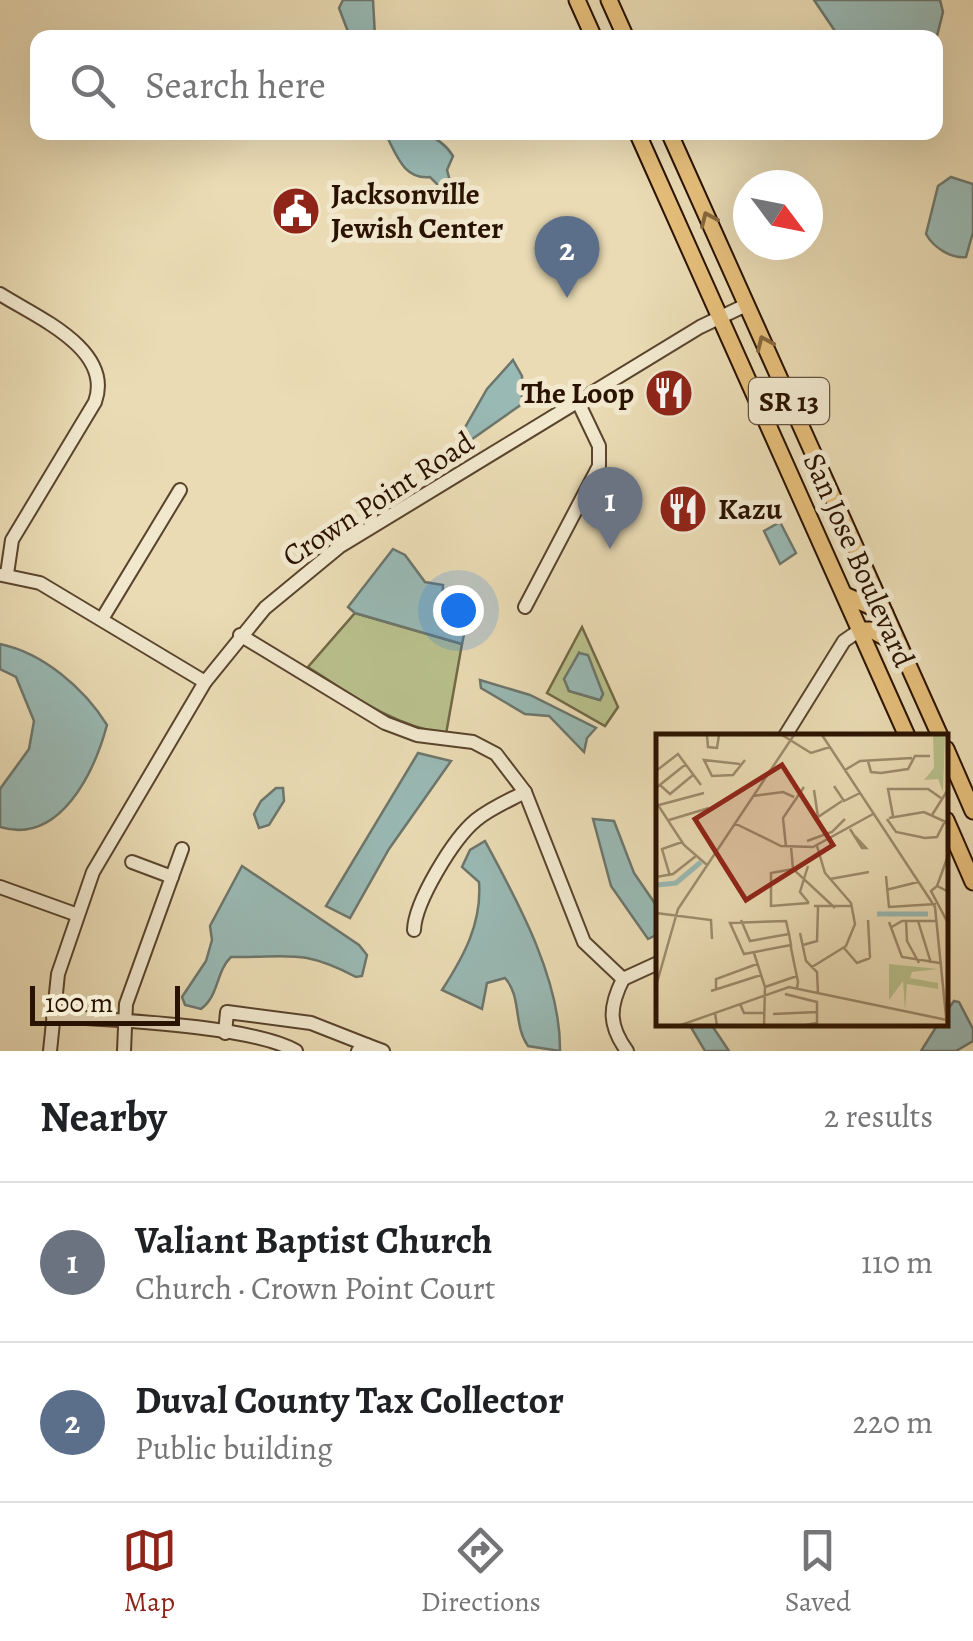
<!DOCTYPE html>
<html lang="en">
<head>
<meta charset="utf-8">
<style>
  body { margin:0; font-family:Alegreya,serif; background:#f6f6f6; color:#202124 }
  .compass { position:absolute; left:733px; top:170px; width:90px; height:90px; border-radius:50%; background:#fff; box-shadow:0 10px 40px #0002; rotate:122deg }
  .scale { position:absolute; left:30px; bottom:25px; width:150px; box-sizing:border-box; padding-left:10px; border:5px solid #2a1200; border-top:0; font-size:28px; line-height:35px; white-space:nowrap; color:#2a1200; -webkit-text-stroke:8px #f1e8ce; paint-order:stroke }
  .you { position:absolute; left:458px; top:610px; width:35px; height:35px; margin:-25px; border:8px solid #fff; border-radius:50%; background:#1a73e8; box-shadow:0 0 0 15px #1a73e833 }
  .badge { display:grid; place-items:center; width:65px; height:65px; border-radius:50%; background:#8f2418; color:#fff; font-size:32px; font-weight:700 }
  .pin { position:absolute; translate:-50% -82px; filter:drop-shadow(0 2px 5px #0008) }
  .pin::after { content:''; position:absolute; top:52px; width:35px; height:30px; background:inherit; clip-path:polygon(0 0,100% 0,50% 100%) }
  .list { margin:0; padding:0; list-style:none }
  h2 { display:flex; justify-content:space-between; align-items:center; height:130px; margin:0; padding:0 40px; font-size:42px }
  h2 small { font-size:32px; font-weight:400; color:#757577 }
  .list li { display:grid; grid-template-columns:65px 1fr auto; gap:30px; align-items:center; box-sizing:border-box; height:160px; padding:0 40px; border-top:2px solid #e0e0e0 }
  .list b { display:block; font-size:38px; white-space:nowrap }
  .list p { margin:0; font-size:32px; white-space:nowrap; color:#757577 }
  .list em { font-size:32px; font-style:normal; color:#757577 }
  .icon { flex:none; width:55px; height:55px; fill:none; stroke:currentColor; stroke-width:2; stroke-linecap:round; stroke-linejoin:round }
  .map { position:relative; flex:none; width:973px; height:1051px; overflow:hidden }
  .search { position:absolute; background:#fff; box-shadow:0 10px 40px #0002; left:30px; right:30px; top:30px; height:110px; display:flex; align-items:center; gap:25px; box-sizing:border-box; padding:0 35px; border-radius:20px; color:#757577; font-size:38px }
  .sheet { height:450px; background:#fff }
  nav { display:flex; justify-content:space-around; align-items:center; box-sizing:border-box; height:140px; border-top:2px solid #e0e0e0; background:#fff; font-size:28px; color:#757577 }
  nav a { display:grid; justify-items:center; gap:5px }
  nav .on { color:#8f2418 }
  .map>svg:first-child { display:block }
  .green { fill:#b8c08c; stroke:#716946; stroke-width:2.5; fill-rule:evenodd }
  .water { fill:#99b9b4; stroke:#6d766c; stroke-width:2.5 }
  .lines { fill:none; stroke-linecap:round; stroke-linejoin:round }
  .minor-casing { stroke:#5a442d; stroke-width:16 }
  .major-casing { stroke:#2a1200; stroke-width:19 }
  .minor { stroke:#f1e8ce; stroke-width:12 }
  .major { stroke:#e5be7a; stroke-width:15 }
  .oneway { stroke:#88683d }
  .labels { text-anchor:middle; stroke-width:10; stroke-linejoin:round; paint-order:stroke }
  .shield { fill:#f1e8ce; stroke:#66523e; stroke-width:2.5 }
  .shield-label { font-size:28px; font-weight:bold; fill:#2a1200 }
  .poi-label { font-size:30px; font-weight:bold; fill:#2a1200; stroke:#f1e8ce; text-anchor:start }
  .street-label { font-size:30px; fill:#2a1200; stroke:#f1e8ce }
  .inset-river { fill:none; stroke:#99b9b4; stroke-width:5 }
  .inset-road { fill:none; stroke:#9d8b6c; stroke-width:2.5 }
  .view { fill:#8f2418; fill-opacity:0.15; stroke:#8f2418; stroke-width:5 }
  .inset-edge { fill:none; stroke:#2a1200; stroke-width:5 }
</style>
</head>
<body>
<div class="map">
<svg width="973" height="1051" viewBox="0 0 973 1051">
  <rect width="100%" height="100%" fill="#eadbb4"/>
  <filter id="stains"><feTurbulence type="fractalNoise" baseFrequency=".002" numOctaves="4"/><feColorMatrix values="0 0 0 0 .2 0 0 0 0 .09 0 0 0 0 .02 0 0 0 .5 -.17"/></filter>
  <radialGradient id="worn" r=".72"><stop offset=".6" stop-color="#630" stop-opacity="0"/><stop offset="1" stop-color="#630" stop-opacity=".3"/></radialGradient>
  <g class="green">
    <path d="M355 613 462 644 446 734C392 725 353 696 308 667Z"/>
    <path d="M582 627 618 707 605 726 547 693ZM579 653 603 694 600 700 569 691 565 679Z"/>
  </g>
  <g class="water">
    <path d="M343 0H373L375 37H350L339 8Z"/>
    <path d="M814 0H940L943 12 936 40 839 37Z"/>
    <path d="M385 133C413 132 437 130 453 156L447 170 454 195 451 198 430 177C403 180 396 153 385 133Z"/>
    <path d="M951 177 973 184V232L966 257C951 259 933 247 926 234L938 186Z"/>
    <path d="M513 360 522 376V404L458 449 455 445 487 389Z"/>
    <path d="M780 522 796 553 780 564 764 531Z"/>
    <path d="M393 549 405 555 425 582 443 585 442 618 465 630 462 644 355 613 348 607Z"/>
    <path d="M0 644C43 653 84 688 107 725 94 773 60 845 0 827V789L29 749 34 721 16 677 0 669Z"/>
    <path d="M579 653 588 655 603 694 600 700 569 691 564 679Z"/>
    <path d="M480 680 530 695 596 728 587 738 584 752 549 716 525 714 481 688Z"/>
    <path d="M418 753 451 761 389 849 350 918 326 906Z"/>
    <path d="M276 788H283L284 801 269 825 259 828 254 814 261 801Z"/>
    <path d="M593 819 614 821 634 873 658 908V934L648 939 611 886Z"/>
    <path d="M485 841C518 902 561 980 560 1051L528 1046C513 1025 522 997 505 978L487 983 482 1009 442 990C464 956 482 923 479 882L462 867 470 850Z"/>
    <path d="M242 866 359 945 367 955 362 976 356 977C301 948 289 958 231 957 216 971 219 996 201 1009L185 1005 182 997 206 961 212 940 210 926Z"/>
    <path d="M954 1001 959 1002 973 1029V1041L956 1051H921L938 1024H946V1012Z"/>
    <path d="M689 1024H711L729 1051H705Z"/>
  </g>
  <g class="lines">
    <g class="minor-casing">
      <g id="minor">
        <path d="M0 294C36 317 114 349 95 402L12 540 7 574"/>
        <path d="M2 575 40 583 205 682"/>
        <path d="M525 607 599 466V446L578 402"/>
        <path d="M102 619 180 490"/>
        <path d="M240 635 385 723 417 735 473 742 496 754 525 792 584 942 623 979"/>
        <path d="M785 736 844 641 860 630"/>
        <path d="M132 862 172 877"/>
        <path d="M0 887 75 914"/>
        <path d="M414 930C415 902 453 839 476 820 491 808 508 801 525 792"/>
        <path d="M623 979C609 1007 608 1025 627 1051"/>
        <path d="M623 979 658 963"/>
        <path d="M53 1016C111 1020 250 1025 296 1051"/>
        <path d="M225 1033 227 1012 311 1023 367 1045"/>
        <path d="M50 1051 58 974 93 872 205 682 265 608 339 547 700 327 746 305"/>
        <path d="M124 1051 126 1004 182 849"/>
        <path d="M358 1051 367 1045 383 1051"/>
      </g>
    </g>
    <g class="major-casing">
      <g id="major">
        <path d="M577 0 594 38"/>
        <path d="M609 0 626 38"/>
        <path d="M637 132 907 736"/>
        <path d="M669 132 940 736"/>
        <path d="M845 595 885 613"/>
        <path d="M860 630H871L899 645"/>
        <path d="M946 749 973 811"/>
        <path d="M946 820 973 882"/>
      </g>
    </g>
    <use href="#minor" class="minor"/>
    <use href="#major" class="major"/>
  </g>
  <defs><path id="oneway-chevron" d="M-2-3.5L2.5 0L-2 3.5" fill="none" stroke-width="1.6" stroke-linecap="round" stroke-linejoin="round" transform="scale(2.5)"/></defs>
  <g class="oneway">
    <use href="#oneway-chevron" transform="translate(708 219) rotate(-114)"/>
    <use href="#oneway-chevron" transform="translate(764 343) rotate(-114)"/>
  </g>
  <defs>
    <g id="civic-disc" transform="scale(2.5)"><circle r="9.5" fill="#8f2418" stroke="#f1e8ce"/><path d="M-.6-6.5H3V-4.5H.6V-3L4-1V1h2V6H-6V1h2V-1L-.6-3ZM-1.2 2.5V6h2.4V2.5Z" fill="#fff"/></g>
    <g id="restaurant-disc" transform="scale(2.5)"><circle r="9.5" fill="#8f2418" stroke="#f1e8ce"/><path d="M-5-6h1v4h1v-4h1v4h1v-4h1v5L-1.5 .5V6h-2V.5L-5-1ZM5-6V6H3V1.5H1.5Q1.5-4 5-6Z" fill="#fff"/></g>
  </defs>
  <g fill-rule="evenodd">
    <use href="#civic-disc" x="296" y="211"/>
    <use href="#restaurant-disc" x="669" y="393"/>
    <use href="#restaurant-disc" x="683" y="509"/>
  </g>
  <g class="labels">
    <rect class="shield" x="749" y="378" width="80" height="46" rx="8"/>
    <g class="shield-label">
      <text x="789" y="411">SR 13</text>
    </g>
    <g class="poi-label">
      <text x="331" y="204">Jacksonville<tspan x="331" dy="34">Jewish Center</tspan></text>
      <text x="634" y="403" text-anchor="end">The Loop</text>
      <text x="718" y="519">Kazu</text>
    </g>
    <g class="street-label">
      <text transform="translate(378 499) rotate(-33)" y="10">Crown Point Road</text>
      <text transform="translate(859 560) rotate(66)" y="10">San Jose Boulevard</text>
    </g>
  </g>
  <g transform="translate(656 734)">
    <rect width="292" height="292" fill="#eadbb4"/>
    <path d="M277 1 289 3 287 58 282 45 268 46 278 34ZM233 230 282 235 256 238 254 244 282 249V255L251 250 249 276 247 247 233 266Z" fill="#b8c08c"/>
    <path class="inset-river" d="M1 151 20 149 45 128M221 180H272"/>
    <path class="inset-road" d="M126 1 155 19 174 13M166 1 279 173 291 292M51 2 52 13 61 14 63 1M212 27 215 38 225 39 252 35 259 22H274M84 30 48 26 56 42 77 41 89 26M189 36 204 27 256 24M0 37 22 20 45 51M4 51 14 60 37 41M178 52 188 67 204 59M0 54 30 30M158 56 162 83 186 67M97 62 127 58 138 63M0 68 28 111 51 131M3 71 48 59M276 81 293 54M237 82 232 55H272L285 64M233 84 268 78 292 89M231 85 240 98 269 104 281 103 289 87M13 86 53 74M78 89 125 112 157 113 217 80M194 95 206 114H210L199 102M151 107 176 98 189 85M130 113 127 84 148 53M135 113 137 135 179 174M152 132 144 158 153 169M137 135 115 139V172L153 169M14 142 6 115 26 108M230 142 233 173 280 170M0 143 17 140 40 122M174 145 213 138M281 152 293 119M230 156 262 148M293 158 281 152 275 157 293 191M158 172H196M0 179 55 186 56 205M85 186 94 207 133 200M212 186 214 224M250 187 251 207 263 229M262 187 275 229M233 188 246 223 284 229M234 194 246 187H281M144 199 150 227 161 238 162 259M135 211 88 220 74 189 130 187 133 200 135 211V214L142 248 141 254M147 211 161 207 162 173M188 214 201 229 214 224M98 219 109 253 108 292M156 233 190 212 199 190 195 169 169 139 161 112M0 252 22 175 138 1M109 253 141 242M55 257 105 241M60 257V245L101 230M129 260 161 268V289L144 292M84 270 88 279H109M59 279 61 292H110M117 280 161 278M22 292 133 253 291 286"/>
    <path class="view" d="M126 31 177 111 90 166 39 85Z"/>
    <rect width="292" height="292" class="inset-edge"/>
  </g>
  <rect width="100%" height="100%" filter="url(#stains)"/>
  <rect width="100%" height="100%" fill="url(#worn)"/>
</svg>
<svg class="compass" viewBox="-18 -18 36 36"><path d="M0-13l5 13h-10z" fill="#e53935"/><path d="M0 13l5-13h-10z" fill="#757577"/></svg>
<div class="scale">100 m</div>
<div class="you"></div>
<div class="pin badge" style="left:610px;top:549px;background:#6b7280">1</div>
<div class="pin badge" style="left:567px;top:298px;background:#5c6f8a">2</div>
<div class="search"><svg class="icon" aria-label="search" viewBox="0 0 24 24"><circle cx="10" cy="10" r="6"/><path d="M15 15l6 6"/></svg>Search here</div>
</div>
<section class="sheet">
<h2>Nearby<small>2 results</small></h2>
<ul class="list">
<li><span class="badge" style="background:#6b7280">1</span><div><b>Valiant Baptist Church</b><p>Church · Crown Point Court</p></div><em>110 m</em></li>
<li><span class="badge" style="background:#5c6f8a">2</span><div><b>Duval County Tax Collector</b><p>Public building</p></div><em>220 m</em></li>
</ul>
</section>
<nav>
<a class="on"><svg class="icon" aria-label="map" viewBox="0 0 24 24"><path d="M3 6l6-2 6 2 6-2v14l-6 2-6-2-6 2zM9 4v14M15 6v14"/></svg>Map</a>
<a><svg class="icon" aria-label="directions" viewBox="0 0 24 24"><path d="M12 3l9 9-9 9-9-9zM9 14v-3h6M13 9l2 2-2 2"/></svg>Directions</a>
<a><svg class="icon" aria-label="saved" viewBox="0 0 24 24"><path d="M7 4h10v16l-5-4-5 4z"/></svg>Saved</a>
</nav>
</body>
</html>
